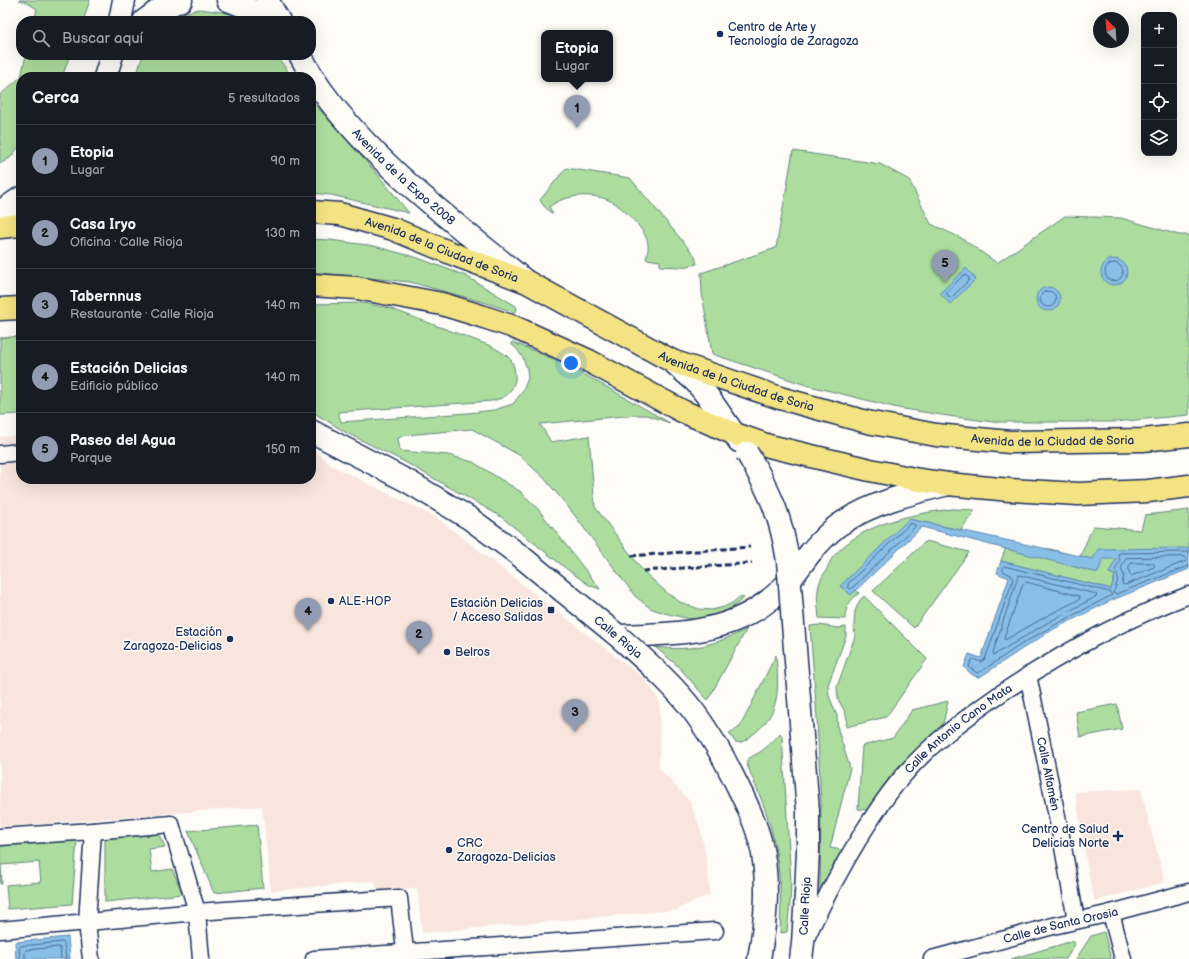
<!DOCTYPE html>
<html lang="es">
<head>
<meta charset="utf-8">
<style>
  body { margin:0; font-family:"Balsamiq Sans",sans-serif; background:#20242c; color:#f1f3f6 }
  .controls { position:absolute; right:12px; top:12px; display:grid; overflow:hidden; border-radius:8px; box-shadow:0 4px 16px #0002 }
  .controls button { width:36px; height:36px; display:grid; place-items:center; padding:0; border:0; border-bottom:1px solid #363941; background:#171b24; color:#f1f3f6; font:20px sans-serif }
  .compass { position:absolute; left:1093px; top:12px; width:36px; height:36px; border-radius:50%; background:#171b24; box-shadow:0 4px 16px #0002; rotate:335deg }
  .you { position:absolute; left:571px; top:363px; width:14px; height:14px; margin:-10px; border:3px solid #fff; border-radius:50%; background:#1a73e8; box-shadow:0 0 0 6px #1a73e833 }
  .badge { display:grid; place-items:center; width:26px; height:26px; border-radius:50%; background:#919bb2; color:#111; font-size:13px; font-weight:700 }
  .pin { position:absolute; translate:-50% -33px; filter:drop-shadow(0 1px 2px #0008) }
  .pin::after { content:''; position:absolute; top:21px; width:14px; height:12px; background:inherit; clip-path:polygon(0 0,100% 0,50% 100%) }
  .popup { position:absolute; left:541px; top:30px; width:72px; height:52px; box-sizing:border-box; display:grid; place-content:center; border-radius:8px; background:#171b24; filter:drop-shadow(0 1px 3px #0005); font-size:13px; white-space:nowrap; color:#9ea1a6 }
  .popup b { font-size:15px; color:#f1f3f6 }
  .popup::after { content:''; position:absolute; left:50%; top:100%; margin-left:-8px; border:8px solid transparent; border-top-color:#171b24 }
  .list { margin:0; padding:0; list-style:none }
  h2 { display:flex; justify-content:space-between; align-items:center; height:52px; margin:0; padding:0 16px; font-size:17px }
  h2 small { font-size:13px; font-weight:400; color:#9ea1a6 }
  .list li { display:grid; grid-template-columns:26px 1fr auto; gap:12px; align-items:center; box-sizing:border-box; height:72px; padding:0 16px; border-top:1px solid #363941 }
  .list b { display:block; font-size:15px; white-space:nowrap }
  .list p { margin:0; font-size:13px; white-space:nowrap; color:#9ea1a6 }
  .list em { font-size:13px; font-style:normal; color:#9ea1a6 }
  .icon { flex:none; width:22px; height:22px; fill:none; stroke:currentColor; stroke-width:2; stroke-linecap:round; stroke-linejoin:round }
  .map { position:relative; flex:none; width:1189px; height:959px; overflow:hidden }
  .search { position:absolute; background:#171b24; box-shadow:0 4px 16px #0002; left:16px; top:16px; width:300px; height:44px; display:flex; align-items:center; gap:10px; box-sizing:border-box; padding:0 14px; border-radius:16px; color:#9ea1a6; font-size:15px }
  .panel { position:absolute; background:#171b24; box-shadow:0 4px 16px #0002; left:16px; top:72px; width:300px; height:412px; border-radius:16px }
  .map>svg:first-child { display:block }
  .built { fill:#f8e6de }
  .green { fill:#acdd9e; stroke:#64867e }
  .water { fill:#89bfe7; stroke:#5d85b0 }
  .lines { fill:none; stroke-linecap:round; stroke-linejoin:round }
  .shore { stroke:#476995; stroke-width:1 }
  .street-casing { stroke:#1b2f5e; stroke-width:19 }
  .secondary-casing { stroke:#1b2f5e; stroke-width:25 }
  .primary-casing { stroke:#1b2f5e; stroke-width:25 }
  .street { stroke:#fdfcf7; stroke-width:16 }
  .secondary { stroke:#fdfcf7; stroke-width:22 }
  .primary { stroke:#f4e382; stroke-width:22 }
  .rail { stroke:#1b2f5e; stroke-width:3; stroke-dasharray:6 3; stroke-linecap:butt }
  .secondary-bridge-casing { stroke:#1b2f5e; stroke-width:25; stroke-linecap:butt }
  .secondary-bridge { stroke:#fdfcf7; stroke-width:22 }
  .poi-dot { fill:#1b2f5e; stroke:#fdfcf7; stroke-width:1.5 }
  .labels { text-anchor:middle; stroke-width:3; stroke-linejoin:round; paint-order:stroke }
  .poi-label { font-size:12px; fill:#1b2f5e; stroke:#fdfcf7; text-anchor:start }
  .street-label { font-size:12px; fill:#1b2f5e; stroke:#fdfcf7 }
</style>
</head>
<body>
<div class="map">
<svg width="1189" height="959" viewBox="0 0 1189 959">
  <rect width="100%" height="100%" fill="#fdfcf7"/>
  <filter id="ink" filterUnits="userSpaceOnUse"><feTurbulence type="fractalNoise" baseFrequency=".025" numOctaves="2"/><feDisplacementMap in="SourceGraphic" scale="8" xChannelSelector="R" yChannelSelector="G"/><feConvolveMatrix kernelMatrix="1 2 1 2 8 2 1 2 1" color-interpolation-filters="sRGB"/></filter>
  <g filter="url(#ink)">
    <g class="built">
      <path d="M21 435V479H311V448L331 465 437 518 646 680 660 702 659 768 690 802 700 828 706 857 710 894 676 910 422 933 417 888 377 890 375 881 271 891 262 806 0 827V437Z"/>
      <path d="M1141 789 1143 799 1165 882 1095 901 1089 878 1075 792Z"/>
    </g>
    <g class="green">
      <path d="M19 0H90L83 21H34L37 9 26 2Z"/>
      <path d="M199 9C213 11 235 12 246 21H164L177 15Z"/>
      <path d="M26 55H70L62 77H21V144L10 158 0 164V95L21 77Z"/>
      <path d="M143 55H276L292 77H136Z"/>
      <path d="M311 100 378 175 409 213 331 195 311 193Z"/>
      <path d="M793 151 880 164 909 180 931 224 961 238 997 263 1065 216 1121 218 1179 235H1189V415L1115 422H993L948 416 898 408 806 385 712 354 702 293 701 273 776 248Z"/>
      <path d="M566 168 630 178 695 256 697 264 682 267 660 266V261L646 259C651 243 647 237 638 225 632 218 624 210 616 204 598 192 566 193 549 207L553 214C547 210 543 206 540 200Z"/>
      <path d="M311 239 330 240 374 246 418 258 466 276 516 306 517 310 514 312 483 302 410 282 311 272Z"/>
      <path d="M362 303 389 308 491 346 498 350 506 355 511 360 514 367 515 374V381L512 388 508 394 502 398 492 401 338 412 341 422 468 413 494 410 513 404 523 391 528 378 527 369 523 358 517 349 511 344 512 342 546 356 587 376 670 423 647 415H635L540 424 551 442 589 436 595 507 643 571 667 593 680 602 699 609 712 610 724 607 732 603 741 596 744 598 733 607 724 612 712 616 701 618 690 619 664 613 650 608 635 596 569 508 544 478 519 455 472 429 406 435 398 438 400 451 448 455 473 462 521 492 538 509 600 589 589 585 568 570 500 516 403 461 345 432 316 414 311 409V304Z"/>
      <path d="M21 336V414L0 415V338Z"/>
      <path d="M953 509 975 510 961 530 909 519 851 594 856 590 859 593C850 600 845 608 845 619L819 618C818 608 816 595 819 585 820 580 823 575 826 571 828 566 830 561 833 557 862 523 911 514 953 509Z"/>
      <path d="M1189 510V556L1109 573 1115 575 1111 589 1001 561 1006 547 1050 549 1080 557 1093 526 1141 530 1145 515Z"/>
      <path d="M926 541 969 552 914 628 873 591Z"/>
      <path d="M864 596 927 659 886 717 846 727 847 719 845 712 838 699 837 687 855 636 854 625 855 611 860 600Z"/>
      <path d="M819 625 838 628 846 627V636L828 685 829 696 837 716 838 730 850 768 830 848 842 850 837 862 820 891 821 804 817 718 810 626Z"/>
      <path d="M747 629 744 634 708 700 705 697 678 666 655 647C692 652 714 645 747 629Z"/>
      <path d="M776 655C779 689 781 714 751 736 746 740 741 744 735 742L729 733 740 727Z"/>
      <path d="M948 701 943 724 915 750 898 767 884 785 867 810 858 809 862 746 893 738 912 710Z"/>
      <path d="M1117 704 1122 729 1080 737 1076 712Z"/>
      <path d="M780 733 782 736 791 882 790 903 787 932 780 933C782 897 780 860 770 825 764 803 754 783 746 762 749 756 759 754 764 749 770 744 775 739 780 733Z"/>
      <path d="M257 825 263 888 214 893 188 831Z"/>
      <path d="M158 833 165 847 149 849 152 872 172 869 183 894 105 902V837Z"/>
      <path d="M77 840 72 904 8 909 6 885 41 882 39 862 1 865 2 884H0V846Z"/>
      <path d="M1104 932 1111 959H1076L1091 936Z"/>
      <path d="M1073 941 1075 944 1066 959H1011Z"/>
    </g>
    <g class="water">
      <circle cx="1114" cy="272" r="13"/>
      <path d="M966 268 976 279 950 304 940 293Z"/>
      <circle cx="1048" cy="299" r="12"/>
      <path d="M909 519 1093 559 1098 549 1189 548V569L1110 601 1054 629 1022 649 980 677C973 677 969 672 964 667L969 654 981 658 1009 578 997 573 1001 561 1111 589 1115 575 1109 573 1116 559H1103L1098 573 922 527 851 595 840 586Z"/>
      <path d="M68 937 70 959H16L15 942Z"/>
    </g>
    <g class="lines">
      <g class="shore">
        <circle cx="1114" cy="272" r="9"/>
        <path d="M964 275 967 276 969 278V280L952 297H949L947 294V292Z"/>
        <circle cx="1048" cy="299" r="8"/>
        <path d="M911 523 915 525V527L852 588 850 589 848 587V584Z"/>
        <path d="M1189 552 1119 553 1118 555 1120 561 1115 570C1121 577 1116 586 1113 593L1116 594 1189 566"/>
        <path d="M1185 557 1187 559 1186 561 1125 585 1122 584 1124 575 1121 569 1126 558Z"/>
        <path d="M1132 563H1153L1155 566 1154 567 1131 576 1130 575C1129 571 1127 566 1132 563Z"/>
        <path d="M1004 566 1110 592 1112 595 1049 628 1020 645 982 671 977 673 969 667 971 661 973 659 981 662 985 659 1013 580 1011 575 1003 571Z"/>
        <path d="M1019 575 1096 594 1097 596 1047 623 994 655 993 653Z"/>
        <path d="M1026 582 1079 596 1080 599 1047 616 1005 640 1004 638 1023 584Z"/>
        <path d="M20 959 19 948 21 946 62 942 64 943 66 959"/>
        <path d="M25 959V952L26 950 58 947 60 948 61 959"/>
      </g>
      <g class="street-casing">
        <g id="street">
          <path d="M0 454 21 452"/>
          <path id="s1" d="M1028 675 1061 836 1076 920"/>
          <path d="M93 831 171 824 197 912 201 959"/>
          <path d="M0 837 93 831 87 922 91 959"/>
          <path d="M1111 913 1123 959"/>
          <path d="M0 930 197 912 399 898 406 959"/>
          <path id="s2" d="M807 936C824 900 842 866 863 832 875 813 888 793 903 776 930 744 963 720 997 696 1057 656 1121 620 1189 595"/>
          <path d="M314 959 715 931"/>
          <path id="s3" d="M932 959 1053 926 1111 913 1189 892"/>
        </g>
      </g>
      <g class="secondary-casing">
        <g id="secondary">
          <path d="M228 0C242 5 256 11 267 21"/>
          <path d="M267 0 279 21"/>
          <path d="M120 21 124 0"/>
          <path d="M144 21 159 10 181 0"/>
          <path id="s4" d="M300 55C307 67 314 80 322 91 376 165 454 222 524 280"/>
          <path d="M105 77 112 55"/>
          <path d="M0 212 21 198"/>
          <path d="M672 361 696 382 709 398 739 441"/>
          <path d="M311 431 409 482"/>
          <path d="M811 552C820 542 830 530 842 523 874 502 912 493 948 484"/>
          <path d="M563 591 618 636C685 633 743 635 790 580"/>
          <path d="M724 759C737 785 752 812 760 840 770 879 766 920 759 959"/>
          <path d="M801 959 803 943 806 894"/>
        </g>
      </g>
      <g class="primary-casing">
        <g id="primary">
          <path id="s5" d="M311 212 340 214 393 229 458 256 527 282 672 361 780 398 867 422 936 435 1010 442 1143 440 1189 435"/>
          <path d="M0 227 21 225"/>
          <path d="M311 285 357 288 442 304 481 316 514 327 589 361 682 411 735 434 769 446 870 470 919 480 948 484 1010 490 1078 494 1148 491 1189 486"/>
          <path d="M0 309 21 308"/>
        </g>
      </g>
      <use href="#street" class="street"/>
      <use href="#secondary" class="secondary"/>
      <use href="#primary" class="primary"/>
      <g class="rail">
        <path d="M631 556 750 547"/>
        <path d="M643 571 752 563"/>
      </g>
      <g class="secondary-bridge-casing">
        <g id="secondary-bridge">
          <path d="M747 453C757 470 767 488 774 506 781 524 785 542 788 561L808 811V850L806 894"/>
          <path d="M409 482 469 518 518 554 563 591"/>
          <path d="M790 580 811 552"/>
          <path d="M618 636C645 660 672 683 694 712 705 727 715 743 724 759"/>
        </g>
      </g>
      <use href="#secondary-bridge" class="secondary-bridge"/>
    </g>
  </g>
  <g class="poi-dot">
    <circle cx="720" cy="34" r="4"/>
    <circle cx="331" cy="601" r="4"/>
    <rect x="547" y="606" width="8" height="8" rx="2"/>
    <circle cx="230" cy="639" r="4"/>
    <circle cx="447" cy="652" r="4"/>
    <path d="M1116 830h4v4h4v4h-4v4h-4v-4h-4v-4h4z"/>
    <circle cx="449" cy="850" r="4"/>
  </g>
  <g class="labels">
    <g class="poi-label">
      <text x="728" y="31">Centro de Arte y<tspan x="728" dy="14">Tecnología de Zaragoza</tspan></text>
      <text x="339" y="605">ALE-HOP</text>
      <text x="543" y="607" text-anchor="end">Estación Delicias<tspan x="543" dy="14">/ Acceso Salidas</tspan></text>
      <text x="222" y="636" text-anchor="end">Estación<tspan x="222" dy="14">Zaragoza-Delicias</tspan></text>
      <text x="455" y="656">Belros</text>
      <text x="1109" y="833" text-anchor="end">Centro de Salud<tspan x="1109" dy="14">Delicias Norte</tspan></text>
      <text x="457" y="847">CRC<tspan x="457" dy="14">Zaragoza-Delicias</tspan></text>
    </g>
    <g class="street-label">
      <text dy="4" stroke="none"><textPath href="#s4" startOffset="161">Avenida de la Expo 2008</textPath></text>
      <text dy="4" stroke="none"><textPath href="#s5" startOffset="137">Avenida de la Ciudad de Soria</textPath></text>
      <text dy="4" stroke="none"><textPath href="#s5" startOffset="461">Avenida de la Ciudad de Soria</textPath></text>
      <text dy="4" stroke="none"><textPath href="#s5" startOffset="785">Avenida de la Ciudad de Soria</textPath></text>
      <text transform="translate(618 637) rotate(40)" y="4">Calle Rioja</text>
      <text dy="4" stroke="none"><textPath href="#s2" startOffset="260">Calle Antonio Cano Mata</textPath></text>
      <text dy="4" stroke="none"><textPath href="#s1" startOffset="101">Calle Alfamén</textPath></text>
      <text transform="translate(805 906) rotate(-87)" y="4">Calle Rioja</text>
      <text dy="4" stroke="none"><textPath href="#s3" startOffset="133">Calle de Santa Orosia</textPath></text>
    </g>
  </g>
</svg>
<div class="controls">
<button>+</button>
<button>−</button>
<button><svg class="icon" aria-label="locate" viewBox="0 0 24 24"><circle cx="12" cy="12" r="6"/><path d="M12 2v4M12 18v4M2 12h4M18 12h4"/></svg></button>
<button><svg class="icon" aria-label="layers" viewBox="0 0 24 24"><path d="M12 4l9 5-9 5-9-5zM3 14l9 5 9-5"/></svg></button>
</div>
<svg class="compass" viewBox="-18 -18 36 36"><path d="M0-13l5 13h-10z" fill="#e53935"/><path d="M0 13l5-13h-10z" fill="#9ea1a6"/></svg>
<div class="you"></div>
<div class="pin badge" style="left:577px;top:128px">1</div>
<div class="popup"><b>Etopia</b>Lugar</div>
<div class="pin badge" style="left:419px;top:654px">2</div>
<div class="pin badge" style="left:575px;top:732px">3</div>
<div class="pin badge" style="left:308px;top:631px">4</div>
<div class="pin badge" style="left:945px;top:283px">5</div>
<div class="search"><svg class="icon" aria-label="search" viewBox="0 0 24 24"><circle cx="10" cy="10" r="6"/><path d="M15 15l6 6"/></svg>Buscar aquí</div>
<section class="panel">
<h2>Cerca<small>5 resultados</small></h2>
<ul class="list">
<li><span class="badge">1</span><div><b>Etopia</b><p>Lugar</p></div><em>90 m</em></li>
<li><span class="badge">2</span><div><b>Casa Iryo</b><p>Oficina · Calle Rioja</p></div><em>130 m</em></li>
<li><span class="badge">3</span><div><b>Tabernnus</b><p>Restaurante · Calle Rioja</p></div><em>140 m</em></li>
<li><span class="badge">4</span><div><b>Estación Delicias</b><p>Edificio público</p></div><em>140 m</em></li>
<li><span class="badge">5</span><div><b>Paseo del Agua</b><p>Parque</p></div><em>150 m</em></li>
</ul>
</section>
</div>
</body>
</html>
